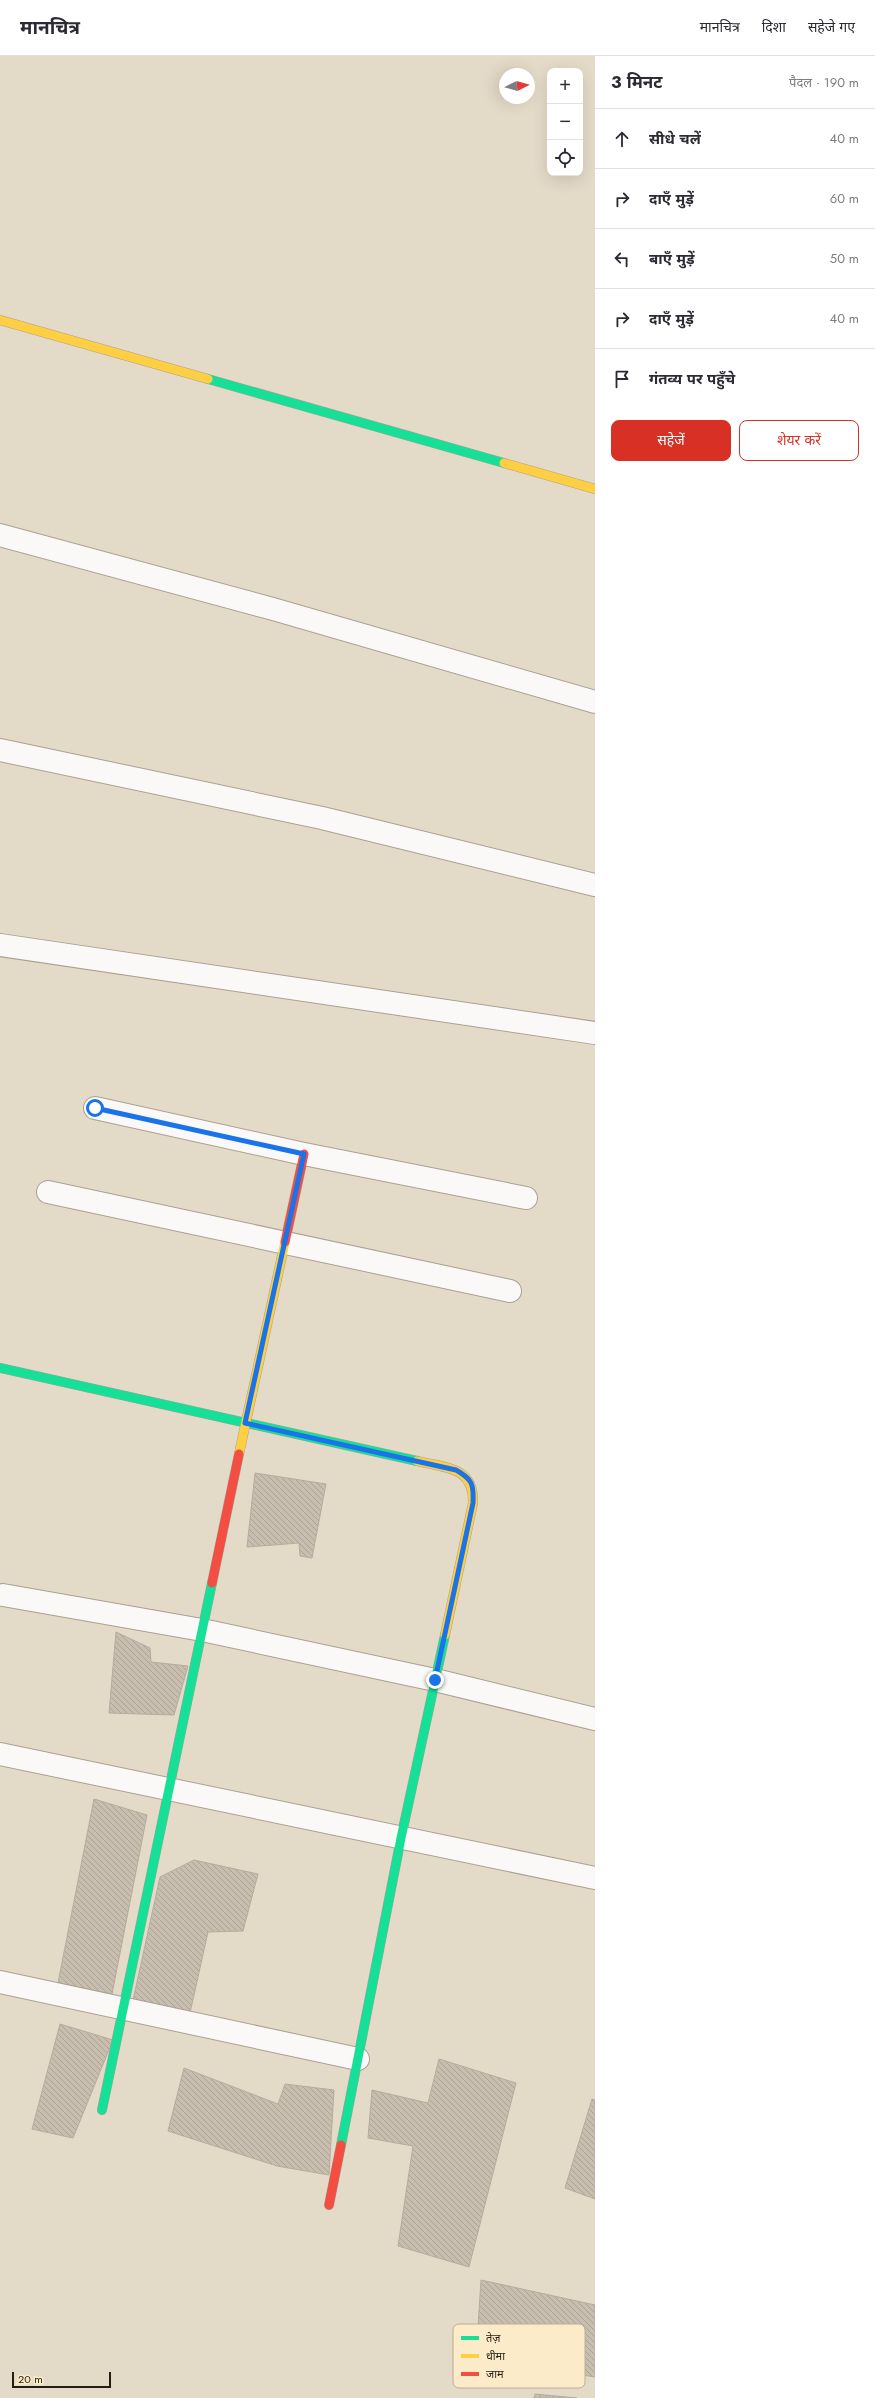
<!DOCTYPE html>
<html lang="hi">
<head>
<meta charset="utf-8">
<style>
  body { margin:0; font-family:Jost,"Noto Sans Devanagari",sans-serif; background:#f2f2f3; color:#2b2b33 }
  .controls { position:absolute; right:12px; top:12px; display:grid; overflow:hidden; border-radius:8px; box-shadow:0 4px 16px #0002 }
  .controls button { width:36px; height:36px; display:grid; place-items:center; padding:0; border:0; border-bottom:1px solid #e1e1e2; background:#fff; color:#2b2b33; font:20px sans-serif }
  .compass { position:absolute; left:499px; top:12px; width:36px; height:36px; border-radius:50%; background:#fff; box-shadow:0 4px 16px #0002; rotate:85deg }
  .scale { position:absolute; left:12px; bottom:10px; width:99px; box-sizing:border-box; padding-left:4px; border:2px solid #241e12; border-top:0; font-size:11px; line-height:14px; white-space:nowrap; color:#241e12; -webkit-text-stroke:3px #fcebc9; paint-order:stroke }
  .stop { position:absolute; width:12px; height:12px; margin:-9px; border:3px solid #1a73e8; border-radius:50%; background:#fff }
  .stop.end { background:#1a73e8; border-color:#fff; box-shadow:0 1px 4px #0008 }
  .list { margin:0; padding:0; list-style:none }
  h2 { display:flex; justify-content:space-between; align-items:center; height:52px; margin:0; padding:0 16px; font-size:17px }
  h2 small { font-size:13px; font-weight:400; color:#7c7c81 }
  .list li { display:grid; grid-template-columns:26px 1fr auto; gap:12px; align-items:center; box-sizing:border-box; height:60px; padding:0 16px; border-top:1px solid #e1e1e2 }
  .list b { display:block; font-size:15px; white-space:nowrap }
  .list em { font-size:13px; font-style:normal; color:#7c7c81 }
  .actions { display:flex; gap:8px; padding:12px 16px }
  .actions a { flex:1; padding:9px 0; border:1px solid #d93025; border-radius:8px; text-align:center; font-size:14px; color:#d93025 }
  .actions .main { background:#d93025; color:#fff }
  .icon { flex:none; width:22px; height:22px; fill:none; stroke:currentColor; stroke-width:2; stroke-linecap:round; stroke-linejoin:round }
  .map { position:relative; flex:none; width:595px; height:2342px; overflow:hidden }
  header { display:flex; align-items:center; gap:24px; box-sizing:border-box; height:56px; padding:0 20px; background:#fff; border-bottom:1px solid #e1e1e2 }
  header strong { font-size:19px }
  nav { display:flex; gap:22px; margin-inline-start:auto; font-size:14px }
  main { display:flex }
  aside { flex:1; background:#fff }
  .map>svg:first-child { display:block }
  .building { fill:url(#building-back-hatch); stroke:#b5ac9f }
  .lines { fill:none; stroke-linecap:round; stroke-linejoin:round }
  .street-casing { stroke:#a9a193; stroke-width:24 }
  .fast-casing { stroke:#a9a193; stroke-width:10 }
  .slow-casing { stroke:#a9a193; stroke-width:10 }
  .jam-casing { stroke:#a9a193; stroke-width:10 }
  .street { stroke:#fbf9f7; stroke-width:22 }
  .fast { stroke:#16e098; stroke-width:9 }
  .slow { stroke:#ffcf43; stroke-width:9 }
  .jam { stroke:#f24e42; stroke-width:9 }
  .route { stroke:#1a73e8; stroke-width:5 }
  .key { fill:#fcebc9; stroke:#bbae92; stroke-width:1 }
  .key-label { font-size:11px; fill:#241e12 }
</style>
</head>
<body>
<header>
<strong>मानचित्र</strong>
<nav><a>मानचित्र</a><a>दिशा</a><a>सहेजे गए</a></nav>
</header>
<main>
<div class="map">
<svg width="595" height="2342" viewBox="0 0 595 2342">
  <defs>
    <pattern id="building-back-hatch" width="6" height="6" patternUnits="userSpaceOnUse"><rect width="6" height="6" fill="#c7beb0"/><path d="M-1 5l2 2M0 0l6 6M5-1l2 2" fill="none" stroke="#aba396"/></pattern>
  </defs>
  <rect width="100%" height="100%" fill="#e4dac8"/>
  <g class="building">
    <path d="M255 1417 326 1428 312 1502 300 1500 299 1487 247 1491Z"/>
    <path d="M116 1576 150 1592 151 1606 188 1610 174 1659 109 1657Z"/>
    <path d="M94 1743 147 1759 112 1938 58 1927Z"/>
    <path d="M194 1804 258 1818 243 1875 208 1876 188 1966 132 1949 160 1821Z"/>
    <path d="M60 1968 113 1984 73 2082 32 2073Z"/>
    <path d="M439 2003 516 2027 469 2211 398 2190 413 2090 368 2082 372 2034 428 2047Z"/>
    <path d="M184 2012 278 2048 285 2028 334 2034 329 2119 277 2110 168 2075Z"/>
    <path d="M592 2043 595 2044V2143L565 2132Z"/>
    <path d="M481 2224 595 2249V2321L476 2302Z"/>
    <path d="M535 2338 577 2342H534Z"/>
  </g>
  <g class="lines">
    <g class="street-casing">
      <g id="street">
        <path d="M0 479 273 553 595 646"/>
        <path d="M0 694 322 762 595 829"/>
        <path d="M0 889 595 977"/>
        <path d="M95 1052 304 1098 526 1142"/>
        <path d="M48 1136 510 1235"/>
        <path d="M3 1539 202 1574 435 1624 595 1663"/>
        <path d="M0 1698 595 1822"/>
        <path d="M0 1926 358 2003"/>
      </g>
    </g>
    <g class="fast-casing">
      <g id="fast">
        <path d="M208 323 504 407"/>
        <path d="M0 1312 417 1405"/>
        <path d="M102 2054 212 1527"/>
        <path d="M341 2089 401 1782 445 1579"/>
      </g>
    </g>
    <g class="slow-casing">
      <g id="slow">
        <path d="M0 264 208 323"/>
        <path d="M504 407 595 433"/>
        <path d="M239 1398 285 1186"/>
        <path d="M417 1405C445 1412 474 1410 473 1447L445 1579"/>
      </g>
    </g>
    <g class="jam-casing">
      <g id="jam">
        <path d="M285 1186 304 1098"/>
        <path d="M212 1527 239 1398"/>
        <path d="M329 2149 341 2089"/>
      </g>
    </g>
    <use href="#street" class="street"/>
    <use href="#fast" class="fast"/>
    <use href="#slow" class="slow"/>
    <use href="#jam" class="jam"/>
  </g>
  <g class="lines">
    <path class="route" d="M95 1052 304 1098 245 1367 456 1414C472 1423 474 1428 473 1447L435 1624"/>
  </g>
  <rect x="453" y="2268" width="132" height="64" rx="6" class="key"/>
  <rect x="461" y="2280" width="18" height="4" fill="#16e098"/>
  <rect x="461" y="2298" width="18" height="4" fill="#ffcf43"/>
  <rect x="461" y="2316" width="18" height="4" fill="#f24e42"/>
  <g class="key-label">
    <text x="486" y="2286">तेज़</text>
    <text x="486" y="2304">धीमा</text>
    <text x="486" y="2322">जाम</text>
  </g>
</svg>
<div class="controls">
<button>+</button>
<button>−</button>
<button><svg class="icon" aria-label="locate" viewBox="0 0 24 24"><circle cx="12" cy="12" r="6"/><path d="M12 2v4M12 18v4M2 12h4M18 12h4"/></svg></button>
</div>
<svg class="compass" viewBox="-18 -18 36 36"><path d="M0-13l5 13h-10z" fill="#e53935"/><path d="M0 13l5-13h-10z" fill="#7c7c81"/></svg>
<div class="scale">20 m</div>
<div class="stop" style="left:95px;top:1052px"></div>
<div class="stop end" style="left:435px;top:1624px"></div>
</div>
<aside>
<h2>3 मिनट<small>पैदल · 190 m</small></h2>
<ul class="list">
<li><svg class="icon" aria-label="ahead" viewBox="0 0 24 24"><path d="M12 20V5M6 11l6-6 6 6"/></svg><div><b>सीधे चलें</b></div><em>40 m</em></li>
<li><svg class="icon" aria-label="right" viewBox="0 0 24 24"><path d="M7 20v-9h11M14 6l5 5-5 5"/></svg><div><b>दाएँ मुड़ें</b></div><em>60 m</em></li>
<li><svg class="icon" aria-label="left" viewBox="0 0 24 24"><path d="M17 20v-9H6M10 6l-5 5 5 5"/></svg><div><b>बाएँ मुड़ें</b></div><em>50 m</em></li>
<li><svg class="icon" aria-label="right" viewBox="0 0 24 24"><path d="M7 20v-9h11M14 6l5 5-5 5"/></svg><div><b>दाएँ मुड़ें</b></div><em>40 m</em></li>
<li><svg class="icon" aria-label="arrive" viewBox="0 0 24 24"><path d="M6 21V4h12l-3 4 3 4H6"/></svg><div><b>गंतव्य पर पहुँचे</b></div></li>
</ul>
<div class="actions"><a class="main">सहेजें</a><a>शेयर करें</a></div>
</aside>
</main>
</body>
</html>
